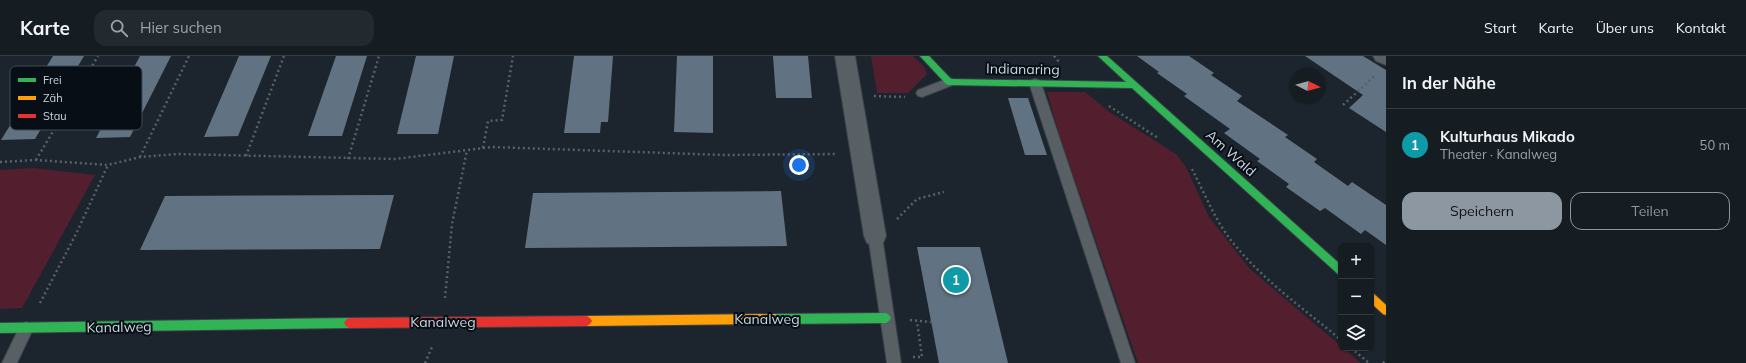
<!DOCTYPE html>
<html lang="de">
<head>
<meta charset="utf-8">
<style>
  body { margin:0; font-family:Mulish,sans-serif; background:#22292f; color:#f1f3f6 }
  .controls { position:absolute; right:12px; bottom:12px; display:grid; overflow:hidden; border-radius:8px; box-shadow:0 1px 3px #0004 }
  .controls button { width:36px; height:36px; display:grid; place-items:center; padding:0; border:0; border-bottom:1px solid #343a40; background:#151c22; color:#f1f3f6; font:20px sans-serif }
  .compass { position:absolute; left:1290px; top:12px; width:36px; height:36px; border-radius:50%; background:#151c22; box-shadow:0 1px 3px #0004; rotate:96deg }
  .you { position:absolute; left:799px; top:109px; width:14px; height:14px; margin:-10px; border:3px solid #fff; border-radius:50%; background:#1a73e8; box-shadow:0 0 0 6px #1a73e833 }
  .badge { display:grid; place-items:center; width:26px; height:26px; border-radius:50%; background:#8d97a1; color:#fff; font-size:13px; font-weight:700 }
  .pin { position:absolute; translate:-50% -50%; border:2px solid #fff; box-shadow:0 1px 4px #0006 }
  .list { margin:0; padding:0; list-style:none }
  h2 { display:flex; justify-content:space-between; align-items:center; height:52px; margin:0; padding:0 16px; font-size:17px }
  h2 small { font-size:13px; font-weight:400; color:#9da1a5 }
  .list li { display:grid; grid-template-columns:26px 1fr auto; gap:12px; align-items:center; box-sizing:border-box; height:72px; padding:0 16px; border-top:1px solid #343a40 }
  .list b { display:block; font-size:15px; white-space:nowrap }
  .list p { margin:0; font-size:13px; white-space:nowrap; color:#9da1a5 }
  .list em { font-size:13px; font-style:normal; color:#9da1a5 }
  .actions { display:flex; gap:8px; padding:12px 16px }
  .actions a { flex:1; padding:9px 0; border:1px solid #8d97a1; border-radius:12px; text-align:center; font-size:14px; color:#8d97a1 }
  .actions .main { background:#8d97a1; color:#111 }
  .icon { flex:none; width:22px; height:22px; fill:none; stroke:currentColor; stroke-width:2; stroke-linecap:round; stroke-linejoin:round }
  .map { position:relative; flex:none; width:1386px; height:307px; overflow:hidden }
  header { display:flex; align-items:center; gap:24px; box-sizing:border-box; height:56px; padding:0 20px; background:#151c22; border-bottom:1px solid #343a40 }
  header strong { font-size:19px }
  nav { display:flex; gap:22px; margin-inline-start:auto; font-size:14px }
  .search { width:280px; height:36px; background:#22292f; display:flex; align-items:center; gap:10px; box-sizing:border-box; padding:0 14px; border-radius:12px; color:#9da1a5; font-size:15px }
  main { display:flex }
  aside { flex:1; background:#151c22 }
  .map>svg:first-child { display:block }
  .green { fill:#531e2d }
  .building { fill:#617382 }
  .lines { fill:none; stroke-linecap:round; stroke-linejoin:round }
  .lane-casing { stroke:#3a4249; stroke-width:2 }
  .street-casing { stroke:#3a4249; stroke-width:2 }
  .fast-casing { stroke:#3a4249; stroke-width:2 }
  .slow-casing { stroke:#3a4249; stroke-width:2 }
  .jam-casing { stroke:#3a4249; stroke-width:2 }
  .path { stroke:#596067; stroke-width:2.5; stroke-dasharray:2 3; stroke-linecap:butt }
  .lane { fill:#586066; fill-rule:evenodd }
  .street { fill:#586066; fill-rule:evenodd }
  .fast { fill:#30b455; fill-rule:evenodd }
  .slow { fill:#ff9f0a; fill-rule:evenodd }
  .jam { fill:#e5322d; fill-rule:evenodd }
  .labels { text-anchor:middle; stroke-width:4; stroke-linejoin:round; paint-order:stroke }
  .street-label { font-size:14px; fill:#cad5e0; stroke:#070e15 }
  .key { fill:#070e15; stroke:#424a52; stroke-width:1 }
  .key-label { font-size:11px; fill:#cad5e0 }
</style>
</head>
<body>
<header>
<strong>Karte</strong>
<div class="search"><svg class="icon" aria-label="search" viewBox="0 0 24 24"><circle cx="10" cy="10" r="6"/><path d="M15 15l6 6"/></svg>Hier suchen</div>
<nav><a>Start</a><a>Karte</a><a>Über uns</a><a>Kontakt</a></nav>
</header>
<main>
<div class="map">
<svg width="1386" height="307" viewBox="0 0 1386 307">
  <rect width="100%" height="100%" fill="#1c252d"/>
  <g class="green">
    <path d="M871 0H913L925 12 927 18 908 37H877Z"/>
    <path d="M1047 36H1085L1111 57 1176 98 1186 111 1209 161 1250 213 1361 307H1138L1060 81Z"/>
    <path d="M34 112 95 119 22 252 0 253V114Z"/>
  </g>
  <g class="building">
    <path d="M53 0H84L35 83 1 84Z"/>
    <path d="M140 0H171L130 81 96 82Z"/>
    <path d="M239 0H271L238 80 204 81Z"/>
    <path d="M336 0H367L342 80H308Z"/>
    <path d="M416 0H454L438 78H397Z"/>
    <path d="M574 0H613L608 66H601L600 77H564Z"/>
    <path d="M677 0H713V77L674 76Z"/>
    <path d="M773 0H808L812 42H776Z"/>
    <path d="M1137 0H1189L1214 17 1211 19 1242 40 1237 45 1288 79 1285 81 1317 103 1314 106 1348 130 1352 126 1386 149V189L1365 174 1361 178 1325 152 1320 155 1286 131 1289 128 1257 105 1260 103 1224 77 1230 73 1184 40 1187 38 1157 17 1159 16Z"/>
    <path d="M1305 0H1363L1386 14V76L1349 52 1363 39Z"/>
    <path d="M1008 42H1028L1047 99H1025Z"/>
    <path d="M781 135 787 190 525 192 533 137Z"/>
    <path d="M394 139 380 193 140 194 165 140Z"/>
    <path d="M917 191H980L1008 307H939Z"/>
  </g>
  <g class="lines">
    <g class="lane-casing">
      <g id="lane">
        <path d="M949 22 953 23 955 26 953 29 922 41 918 40 916 37 918 34Z"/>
        <path d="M1035 23 1039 24 1041 27 1135 307H1121L1029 27 1031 24Z"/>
        <path d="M875 174 880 176 882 180 901 307H887L868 180 870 176Z"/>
        <path d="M26 266 31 268 33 273 17 307H2L21 268Z"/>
      </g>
    </g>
    <g class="street-casing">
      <g id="street">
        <path d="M835 0H855L886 180 883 187 875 190 867 187 864 180Z"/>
        <path d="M1373 0H1386V9L1376 5Z"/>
      </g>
    </g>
    <g class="fast-casing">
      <g id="fast">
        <path d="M920 0H929L951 23 1126 26 1098 0H1107L1341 209V219L1338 218 1132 32 949 29 946 28Z"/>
        <path d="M886 257 889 259 891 262 889 265 886 267 775 268 772 266 770 263 772 260 775 258Z"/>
        <path d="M349 262 352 264 354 267 352 270 349 272 0 277V267Z"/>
      </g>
    </g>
    <g class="slow-casing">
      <g id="slow">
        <path d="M1371 237 1374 238 1386 249V259L1383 258 1371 247Z"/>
        <path d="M775 258 778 260 780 263 778 266 775 268 587 270 584 268 582 265 584 262 587 260Z"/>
      </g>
    </g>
    <g class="jam-casing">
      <path id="jam" d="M587 260 590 262 592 265 590 268 587 270 349 272 346 270 344 267 346 264 349 262Z"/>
    </g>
    <g class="path">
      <path d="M1054 0 1060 7"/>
      <path d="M874 40 905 41"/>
      <path d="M1343 49 1376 19"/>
      <path d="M1109 50 1158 82"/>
      <path d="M483 92 488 65 502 64 513 0"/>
      <path d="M246 100 284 0"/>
      <path d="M140 101 189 0"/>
      <path d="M348 103 379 0"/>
      <path d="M36 104 98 0"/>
      <path d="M0 106 36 104 108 109 140 101 178 98 395 103 492 91 724 99 837 98"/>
      <path d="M1192 113C1204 136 1214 162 1230 183 1261 223 1303 252 1341 284"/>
      <path d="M897 163 917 143 944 136"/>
      <path d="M445 242 452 168 467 94"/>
      <path d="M40 247 76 178 108 109"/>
      <path d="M910 264 931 266"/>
      <path d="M1351 292 1369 307"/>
      <path d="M913 301H922L917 265"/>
      <path d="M425 307 432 291"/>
      <path d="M1383 307 1386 304"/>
    </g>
    <use href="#lane" class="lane"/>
    <use href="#street" class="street"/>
    <use href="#fast" class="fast"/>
    <use href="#slow" class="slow"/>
    <use href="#jam" class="jam"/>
  </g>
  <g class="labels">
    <g class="street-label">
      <text transform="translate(1023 13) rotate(1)" y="5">Indianaring</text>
      <text transform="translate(1231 97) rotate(42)" y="5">Am Wald</text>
      <text x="767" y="268">Kanalweg</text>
      <text x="443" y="271">Kanalweg</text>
      <text transform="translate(119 271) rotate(-1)" y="5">Kanalweg</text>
    </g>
  </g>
  <rect x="10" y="10" width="132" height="64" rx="6" class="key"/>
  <rect x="18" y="22" width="18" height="4" fill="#30b455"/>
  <rect x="18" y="40" width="18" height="4" fill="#ff9f0a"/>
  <rect x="18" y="58" width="18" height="4" fill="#e5322d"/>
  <g class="key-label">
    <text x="43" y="28">Frei</text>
    <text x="43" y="46">Zäh</text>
    <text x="43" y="64">Stau</text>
  </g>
</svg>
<div class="controls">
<button>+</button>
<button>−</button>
<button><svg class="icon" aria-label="layers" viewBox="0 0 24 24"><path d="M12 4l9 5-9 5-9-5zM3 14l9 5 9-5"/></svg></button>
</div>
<svg class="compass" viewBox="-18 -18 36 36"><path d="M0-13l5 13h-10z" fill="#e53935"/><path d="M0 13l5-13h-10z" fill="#9da1a5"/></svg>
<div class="you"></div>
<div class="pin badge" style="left:956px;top:224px;background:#0f9aa8">1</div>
</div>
<aside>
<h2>In der Nähe<small></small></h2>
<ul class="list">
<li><span class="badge" style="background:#0f9aa8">1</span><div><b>Kulturhaus Mikado</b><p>Theater · Kanalweg</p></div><em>50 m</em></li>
</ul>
<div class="actions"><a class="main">Speichern</a><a>Teilen</a></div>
</aside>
</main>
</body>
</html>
